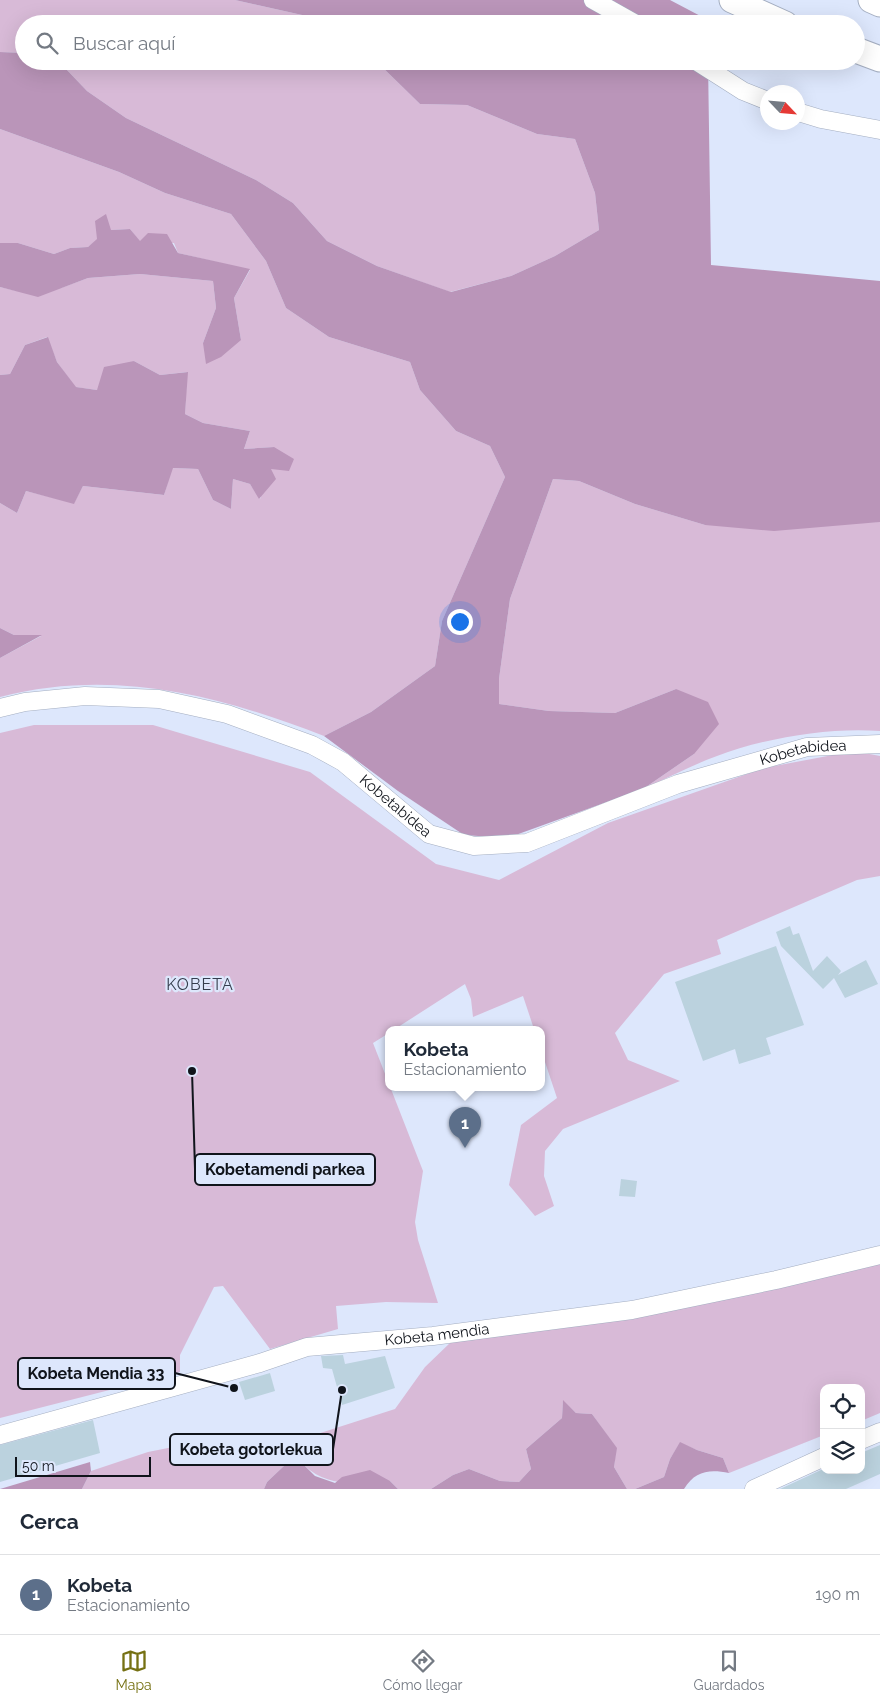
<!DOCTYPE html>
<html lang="es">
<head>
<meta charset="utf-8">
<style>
  body { margin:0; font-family:Raleway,sans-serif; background:#f2f2f3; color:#1f2937 }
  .controls { position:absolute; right:15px; bottom:15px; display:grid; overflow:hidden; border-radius:10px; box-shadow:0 5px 20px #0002 }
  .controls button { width:45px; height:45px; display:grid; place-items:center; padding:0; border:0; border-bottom:1px solid #e0e1e3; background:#fff; color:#1f2937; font:25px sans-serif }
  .compass { position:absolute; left:760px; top:85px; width:45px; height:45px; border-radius:50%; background:#fff; box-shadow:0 5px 20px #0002; rotate:116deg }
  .scale { position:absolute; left:15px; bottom:12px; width:136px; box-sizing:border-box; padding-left:5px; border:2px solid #10141b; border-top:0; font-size:14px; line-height:18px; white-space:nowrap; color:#10141b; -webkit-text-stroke:4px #dde7fc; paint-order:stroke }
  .you { position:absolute; left:459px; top:621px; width:18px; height:18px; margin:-12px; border:4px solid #fff; border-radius:50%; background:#1a73e8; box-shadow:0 0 0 8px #1a73e833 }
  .badge { display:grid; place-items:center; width:32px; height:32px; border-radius:50%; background:#767113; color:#fff; font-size:16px; font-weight:700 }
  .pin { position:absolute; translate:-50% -41px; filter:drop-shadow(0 1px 2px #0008) }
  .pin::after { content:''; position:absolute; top:26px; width:18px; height:15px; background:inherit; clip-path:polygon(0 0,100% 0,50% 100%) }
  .popup { position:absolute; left:385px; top:1026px; width:160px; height:65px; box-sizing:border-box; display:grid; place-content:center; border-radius:10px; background:#fff; filter:drop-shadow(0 1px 4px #0005); font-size:16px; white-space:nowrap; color:#747a83 }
  .popup b { font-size:19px; color:#1f2937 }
  .popup::after { content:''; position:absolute; left:50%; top:100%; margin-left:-10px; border:10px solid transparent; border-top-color:#fff }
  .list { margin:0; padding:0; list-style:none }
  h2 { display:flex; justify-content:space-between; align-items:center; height:65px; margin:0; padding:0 20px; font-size:21px }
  h2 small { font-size:16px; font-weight:400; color:#747a83 }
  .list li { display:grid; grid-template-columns:32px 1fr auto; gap:15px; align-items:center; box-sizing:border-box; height:80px; padding:0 20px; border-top:1px solid #e0e1e3 }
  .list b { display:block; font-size:19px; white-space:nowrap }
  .list p { margin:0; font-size:16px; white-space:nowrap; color:#747a83 }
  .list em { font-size:16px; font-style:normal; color:#747a83 }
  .icon { flex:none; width:28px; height:28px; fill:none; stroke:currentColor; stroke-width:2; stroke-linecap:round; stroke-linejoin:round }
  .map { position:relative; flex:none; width:880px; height:1489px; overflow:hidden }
  .search { position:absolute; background:#fff; box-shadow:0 5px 20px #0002; left:15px; right:15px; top:15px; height:55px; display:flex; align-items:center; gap:12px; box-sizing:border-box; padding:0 18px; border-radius:28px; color:#747a83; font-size:19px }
  .sheet { height:145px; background:#fff }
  nav { display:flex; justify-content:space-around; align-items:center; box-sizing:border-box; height:70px; border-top:1px solid #e0e1e3; background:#fff; font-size:14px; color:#747a83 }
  nav a { display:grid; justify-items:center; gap:2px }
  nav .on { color:#767113 }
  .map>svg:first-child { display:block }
  .green { fill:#d8bad7 }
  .forest { fill:#ba95b9 }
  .building { fill:#bbd2de }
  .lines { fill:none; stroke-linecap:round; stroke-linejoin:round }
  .minor-casing { stroke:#a4aec1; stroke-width:19 }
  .highway-casing { stroke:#a4aec1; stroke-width:27 }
  .minor { stroke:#fff; stroke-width:18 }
  .highway { stroke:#fff; stroke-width:25 }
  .labels { text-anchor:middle; stroke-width:4.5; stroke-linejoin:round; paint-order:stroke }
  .street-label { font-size:15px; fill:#10141b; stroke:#dde7fc }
  .neighbourhood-label { font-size:16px; letter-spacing:1px; fill:#353d4d; stroke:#dde7fc }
  .leader { fill:none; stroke:#10141b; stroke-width:2 }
  .callout-dot { fill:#10141b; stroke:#dde7fc; stroke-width:2 }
  .callout { fill:#dde7fc; stroke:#10141b; stroke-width:2 }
  .callout-label { font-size:16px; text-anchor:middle; font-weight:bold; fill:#10141b }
</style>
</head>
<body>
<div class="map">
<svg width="880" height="1489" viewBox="0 0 880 1489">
  <rect width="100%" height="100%" fill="#dde7fc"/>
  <g class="green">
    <path d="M0 0H235L320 19 327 24H24V53L0 52Z"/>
    <path d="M50 61H376L420 104 467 105 537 134 575 139 595 193 599 230 555 256 511 276 450 292 377 266 327 241 293 203 256 180 126 118 87 91 66 69Z"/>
    <path d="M0 129 119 172 165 193 231 214 266 261 286 308 329 337 410 362 420 390 456 431 490 446 505 477 442 621 435 666 371 712 324 736C219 695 113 668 0 697V658L41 636 14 635 0 628V503L17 513 26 491 74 503 83 486 164 495 172 468 198 469 213 500 231 509 233 479 250 484 260 499 270 469 274 447 244 449 250 431 203 423 185 414 187 372 160 375 134 361 97 390 75 387 57 362 47 337 25 345 10 374 0 375V287L17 291 61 288 88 278 140 274 213 281 216 308 203 343 241 340 234 298 250 270 178 253 174 243 140 242 130 229 111 230 88 247 70 248 54 254 18 243H0Z"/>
    <path d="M553 479 579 481 635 504 705 525 880 522V731C830 727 764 738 717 756 692 765 668 778 643 789L694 754 676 689 615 713 549 711 499 704V679L510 599Z"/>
    <path d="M34 725H153L310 772 436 864 499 880 608 823 764 768 854 751 880 756V876L857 880 717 940 721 954 664 974 615 1033 628 1060 680 1081 563 1129 545 1151 544 1176 554 1206 535 1216 509 1185 521 1125 557 1098 541 1050V1029H534L523 996 473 1017 471 999 465 984 395 1029H389V1033L373 1043 423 1171 415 1222 418 1240 438 1303 386 1302 336 1306 338 1329 270 1349 223 1286 214 1287 180 1355V1372L0 1418V733Z"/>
    <path d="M880 1261V1413L861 1421V1388H824V1435L729 1473 723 1458 697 1450 680 1443 670 1459 664 1477 635 1489H627L614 1467 616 1448 592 1414 576 1413 563 1401 562 1418 526 1449 531 1469 519 1482 500 1481 469 1469 453 1475 431 1489H398L390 1481C357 1482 329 1489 304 1465H285L267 1482 264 1489H82L91 1471 148 1452 208 1440 254 1443 311 1436 395 1409 425 1367 451 1342Z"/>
  </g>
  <g class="forest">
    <path d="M235 0H670L708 20V24H327L320 19Z"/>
    <path d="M0 52 24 53V61H50L66 69 87 91 126 118 256 180 293 203 327 241 377 266 451 292 511 276 555 256 599 230 595 193 575 139 537 134 467 105 420 104 376 61H708L711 265 880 281V522L774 531 705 525 635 504 579 481 553 479 510 599 499 679V704L549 711 615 713 676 689 708 702 719 724 694 754 643 789 507 838 464 835 398 791 324 736 371 712 435 666 442 621 505 477 490 446 456 431 420 390 410 362 329 337 286 308 266 261 231 214 165 193 119 172 0 129Z"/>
    <path d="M106 214 111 230 130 229 140 241 148 233 167 234 178 253 250 269 234 298 241 340 221 357 206 364 203 343 216 308 213 281 140 274 88 278 38 297 0 287V243H18L54 254 70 248 88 247 97 239 95 221Z"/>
    <path d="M48 337 57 362 76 387 97 390 104 367 134 361 160 375 188 372 185 414 203 423 250 431 244 449 274 447 294 459 289 471 271 469 276 479 259 499 250 484 233 479 231 509 213 500 198 469 173 468 164 495 83 486 74 504 26 491 17 513 0 503V375L10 374 25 345Z"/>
    <path d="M0 628 14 635H42L0 658Z"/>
    <path d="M563 1400 576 1413 592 1414 617 1448 614 1467 627 1489H431L453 1475 469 1469 500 1481 519 1482 531 1469 526 1449 562 1418Z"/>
    <path d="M680 1442 697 1450 723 1458 729 1473C709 1469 695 1471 684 1489H635L664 1477 670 1459Z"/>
    <path d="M90 1462 91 1471 82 1489H0Z"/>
    <path d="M285 1465H304L315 1476 335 1483 342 1477 370 1470 390 1481 398 1489H264L267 1482Z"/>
  </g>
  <g class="building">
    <path d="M790 926 793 935 799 933 813 971 827 956 841 971 838 975 866 960 878 984 845 998 834 978 823 989 781 946 776 932Z"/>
    <path d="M776 946 804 1025 766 1038 771 1054 739 1064 735 1049 703 1061 675 982Z"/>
    <path d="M621 1179 637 1181 635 1197 619 1196Z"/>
    <path d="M343 1355 345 1364 385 1356 395 1388 342 1405 332 1369 323 1368 321 1356Z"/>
    <path d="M270 1373 275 1391 245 1400 239 1382Z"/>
    <path d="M93 1420 100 1453 0 1482V1445Z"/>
    <path d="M880 1445V1474L846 1489H780L821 1470H861V1453Z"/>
  </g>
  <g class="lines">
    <g class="minor-casing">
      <g id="minor">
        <path d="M593 0 636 24"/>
        <path d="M696 61 743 91 768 101"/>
        <path d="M798 112 821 119 880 130"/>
        <path id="s1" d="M0 708 25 702 85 696 159 699 227 714 312 745 343 762 429 834 474 846 527 843 678 784 807 747 880 744"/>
        <path id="s2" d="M0 1435 260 1363 307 1347 433 1336 632 1310 776 1280 880 1255"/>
        <path d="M861 1440 880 1432"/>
        <path d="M754 1489 824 1457"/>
      </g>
    </g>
    <g class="highway-casing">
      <g id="highway">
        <path d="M732 0 785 24"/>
        <path d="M871 0 880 4"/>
        <path d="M856 50 880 59"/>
      </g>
    </g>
    <use href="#minor" class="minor"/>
    <use href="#highway" class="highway"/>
  </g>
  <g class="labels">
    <g class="street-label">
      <text dy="5" stroke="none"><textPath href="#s1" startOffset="859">Kobetabidea</textPath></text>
      <text dy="5" stroke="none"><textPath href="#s1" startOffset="424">Kobetabidea</textPath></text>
      <text dy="5" stroke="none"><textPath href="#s2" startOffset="450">Kobeta mendia</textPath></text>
    </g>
    <g class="neighbourhood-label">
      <text x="200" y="990">KOBETA</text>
    </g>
  </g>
  <path class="leader" d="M192 1071L195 1169M234 1388L175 1373M342 1390L333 1449"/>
  <g class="callout-dot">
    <circle cx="192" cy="1071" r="5"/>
    <circle cx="234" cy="1388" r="5"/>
    <circle cx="342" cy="1390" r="5"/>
  </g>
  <g class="callout">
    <rect x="195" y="1154" width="180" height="31" rx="5"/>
    <rect x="18" y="1358" width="157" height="31" rx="5"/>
    <rect x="170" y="1434" width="163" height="31" rx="5"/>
  </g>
  <g class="callout-label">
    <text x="285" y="1175">Kobetamendi parkea</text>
    <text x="96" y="1379">Kobeta Mendia 33</text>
    <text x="251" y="1455">Kobeta gotorlekua</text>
  </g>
</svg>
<div class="controls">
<button><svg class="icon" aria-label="locate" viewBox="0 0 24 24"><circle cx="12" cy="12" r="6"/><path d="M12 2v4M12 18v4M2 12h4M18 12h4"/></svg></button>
<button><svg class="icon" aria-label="layers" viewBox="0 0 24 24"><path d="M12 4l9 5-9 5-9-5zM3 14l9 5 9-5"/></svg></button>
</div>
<svg class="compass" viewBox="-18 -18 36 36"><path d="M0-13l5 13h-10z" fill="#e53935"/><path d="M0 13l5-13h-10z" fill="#747a83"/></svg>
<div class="scale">50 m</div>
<div class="you"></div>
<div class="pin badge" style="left:465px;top:1148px;background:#5c6f8a">1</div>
<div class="popup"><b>Kobeta</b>Estacionamiento</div>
<div class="search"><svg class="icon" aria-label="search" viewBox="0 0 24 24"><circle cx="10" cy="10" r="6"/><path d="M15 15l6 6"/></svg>Buscar aquí</div>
</div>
<section class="sheet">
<h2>Cerca<small></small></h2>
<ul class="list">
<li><span class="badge" style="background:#5c6f8a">1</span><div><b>Kobeta</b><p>Estacionamiento</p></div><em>190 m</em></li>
</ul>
</section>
<nav>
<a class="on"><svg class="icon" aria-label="map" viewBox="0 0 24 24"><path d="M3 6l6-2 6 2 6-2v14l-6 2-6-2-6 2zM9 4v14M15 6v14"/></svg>Mapa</a>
<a><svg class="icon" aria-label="directions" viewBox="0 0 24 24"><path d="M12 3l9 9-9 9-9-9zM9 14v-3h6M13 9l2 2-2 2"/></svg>Cómo llegar</a>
<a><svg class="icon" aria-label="saved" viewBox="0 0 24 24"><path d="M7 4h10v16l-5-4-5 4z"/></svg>Guardados</a>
</nav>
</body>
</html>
